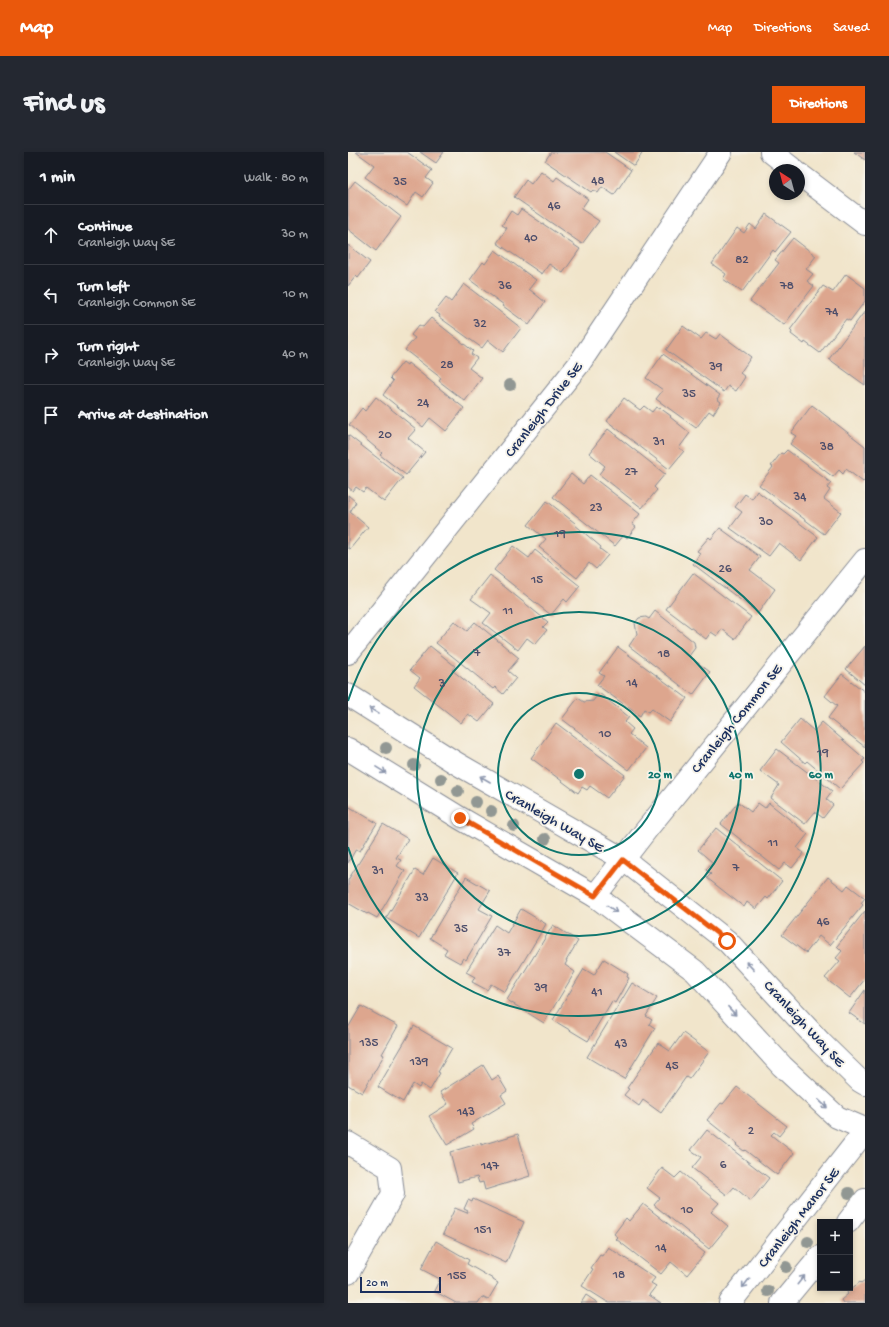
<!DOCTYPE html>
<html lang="en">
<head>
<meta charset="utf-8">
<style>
  body { margin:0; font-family:"Gochi Hand",sans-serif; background:#242831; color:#f1f3f6 }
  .controls { position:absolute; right:12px; bottom:12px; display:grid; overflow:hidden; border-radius:0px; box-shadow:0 2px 6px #0003 }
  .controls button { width:36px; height:36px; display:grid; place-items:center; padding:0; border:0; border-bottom:1px solid #363941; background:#171b24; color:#f1f3f6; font:20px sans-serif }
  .compass { position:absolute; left:421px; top:12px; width:36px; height:36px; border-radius:50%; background:#171b24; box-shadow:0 2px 6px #0003; rotate:324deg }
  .scale { position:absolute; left:12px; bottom:10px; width:81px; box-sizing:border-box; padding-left:4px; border:2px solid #1b2f5e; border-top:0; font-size:11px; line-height:14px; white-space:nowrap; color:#1b2f5e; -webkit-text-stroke:3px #f7f3e8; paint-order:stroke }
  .stop { position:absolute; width:12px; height:12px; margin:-9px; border:3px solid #ea580c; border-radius:50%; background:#fff }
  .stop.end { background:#ea580c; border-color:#fff; box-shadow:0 1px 4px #0008 }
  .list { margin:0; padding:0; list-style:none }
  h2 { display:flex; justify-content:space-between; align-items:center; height:52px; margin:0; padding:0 16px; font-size:17px }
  h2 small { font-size:13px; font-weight:400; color:#9ea1a6 }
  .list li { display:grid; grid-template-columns:26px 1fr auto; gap:12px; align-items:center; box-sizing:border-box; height:60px; padding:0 16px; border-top:1px solid #363941 }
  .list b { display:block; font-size:15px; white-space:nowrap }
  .list p { margin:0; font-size:13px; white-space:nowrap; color:#9ea1a6 }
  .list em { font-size:13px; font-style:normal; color:#9ea1a6 }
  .icon { flex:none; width:22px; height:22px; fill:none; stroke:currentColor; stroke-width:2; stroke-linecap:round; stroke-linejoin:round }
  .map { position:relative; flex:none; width:517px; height:1151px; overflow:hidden; border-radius:0px }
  header { display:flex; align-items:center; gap:24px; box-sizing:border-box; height:56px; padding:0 20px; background:#ea580c; color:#fff }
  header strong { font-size:19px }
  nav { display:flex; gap:22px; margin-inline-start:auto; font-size:14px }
  .intro { display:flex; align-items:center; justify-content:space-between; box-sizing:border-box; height:96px; padding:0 24px }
  h1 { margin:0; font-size:28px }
  .button { padding:10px 18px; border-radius:0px; background:#ea580c; color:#fff; font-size:14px; font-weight:700 }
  main { display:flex; gap:24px; padding:0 24px }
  aside { flex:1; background:#171b24; border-radius:0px; box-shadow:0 2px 6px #0003 }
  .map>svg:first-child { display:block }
  .building { fill:#dda68e }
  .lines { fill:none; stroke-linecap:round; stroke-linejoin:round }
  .street-casing { stroke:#868a94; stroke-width:24 }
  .street { stroke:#fff; stroke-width:22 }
  .tree { fill:#919793 }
  .oneway { stroke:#8d97ae }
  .route { stroke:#ea580c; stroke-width:5 }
  .ring { fill:none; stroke:#0f766e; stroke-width:2 }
  .labels { text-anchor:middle; stroke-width:3.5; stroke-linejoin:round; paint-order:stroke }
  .number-label { font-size:13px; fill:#4c4d6a }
  .street-label { font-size:15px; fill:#1b2f5e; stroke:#f7f3e8 }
  .centre { fill:#0f766e; stroke:#f7f3e8; stroke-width:2 }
  .ring-label { font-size:12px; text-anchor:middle; font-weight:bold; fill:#0f766e; stroke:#f7f3e8; stroke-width:3.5; stroke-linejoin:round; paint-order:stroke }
</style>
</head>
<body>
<header>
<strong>Map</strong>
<nav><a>Map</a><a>Directions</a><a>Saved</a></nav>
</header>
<div class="intro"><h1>Find us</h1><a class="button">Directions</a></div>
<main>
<aside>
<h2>1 min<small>Walk · 80 m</small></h2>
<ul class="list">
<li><svg class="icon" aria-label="ahead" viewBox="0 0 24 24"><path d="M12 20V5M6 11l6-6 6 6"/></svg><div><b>Continue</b><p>Cranleigh Way SE</p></div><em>30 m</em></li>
<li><svg class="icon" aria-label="left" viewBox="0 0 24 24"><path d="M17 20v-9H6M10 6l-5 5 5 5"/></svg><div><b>Turn left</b><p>Cranleigh Common SE</p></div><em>10 m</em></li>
<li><svg class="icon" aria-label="right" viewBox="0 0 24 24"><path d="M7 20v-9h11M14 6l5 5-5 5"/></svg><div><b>Turn right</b><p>Cranleigh Way SE</p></div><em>40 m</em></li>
<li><svg class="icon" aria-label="arrive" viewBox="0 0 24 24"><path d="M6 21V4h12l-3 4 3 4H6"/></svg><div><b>Arrive at destination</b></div></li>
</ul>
</aside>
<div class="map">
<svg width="517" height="1151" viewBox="0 0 517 1151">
  <rect width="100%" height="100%" fill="#f7f3e8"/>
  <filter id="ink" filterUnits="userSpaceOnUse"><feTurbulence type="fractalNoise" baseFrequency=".025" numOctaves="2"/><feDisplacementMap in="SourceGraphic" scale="8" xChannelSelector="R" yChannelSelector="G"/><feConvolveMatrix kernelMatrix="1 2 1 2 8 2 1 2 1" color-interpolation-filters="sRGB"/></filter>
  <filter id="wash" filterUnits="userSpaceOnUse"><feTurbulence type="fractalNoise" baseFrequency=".012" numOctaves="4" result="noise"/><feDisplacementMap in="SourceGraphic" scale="16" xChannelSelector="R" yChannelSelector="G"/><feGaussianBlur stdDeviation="0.9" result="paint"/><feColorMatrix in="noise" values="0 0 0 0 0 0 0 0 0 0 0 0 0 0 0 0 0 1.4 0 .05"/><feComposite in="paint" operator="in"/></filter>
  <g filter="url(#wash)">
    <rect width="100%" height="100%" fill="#f1e5cb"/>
    <g id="blocks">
      <g class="building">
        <path d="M8 0H59L84 18 78 26 85 31 75 45 68 40 59 54 17 25 26 13Z"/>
        <path d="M72 0H96L88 11Z"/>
        <path d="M203 0H257L283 18 266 43 254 35 250 41 245 38 243 40 197 9Z"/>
        <path d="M266 0H295L286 14Z"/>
        <path d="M506 0H517V8Z"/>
        <path d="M193 19 206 29 209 25 240 47 233 57 251 69 234 92 166 45 178 28 183 32Z"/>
        <path d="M7 29 53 65 28 99 0 77V38Z"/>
        <path d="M173 57 232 97 215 121 201 112 194 122 149 91 159 76 154 73 163 59 169 63Z"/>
        <path d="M418 62 443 80 427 100 425 98 394 140 375 127 378 122 364 112 389 76 396 81 402 72 408 77Z"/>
        <path d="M445 86 468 104 458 117 465 122 459 129 466 134 436 173 402 149 431 111 427 108Z"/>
        <path d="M0 93 22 110 10 126 8 124 0 134Z"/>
        <path d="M147 98 188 128 181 137 197 150 181 173 155 154 156 153 122 128 135 110 137 112Z"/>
        <path d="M498 122 517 136V149L502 169 498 167 472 201 457 190 456 192 443 182 444 180 442 178 475 134 485 140Z"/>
        <path d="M116 132 173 176 155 200 140 188 134 196 91 165 92 163 87 160 98 146 103 150Z"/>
        <path d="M517 159V233L481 207Z"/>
        <path d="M83 166 125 199 123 202 129 206 121 216 134 226 117 249 91 229 93 226 57 198 67 186 63 183 71 173 75 175Z"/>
        <path d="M335 174 353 187 358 181 368 187 372 182 403 205 392 221 397 225 388 239 380 234 376 240 318 198Z"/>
        <path d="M315 202 372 243 369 247 373 250 365 262 361 259 348 276 308 247 315 238 298 226Z"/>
        <path d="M55 210 59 213 60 211 116 256 98 279 82 266 75 275 35 243 45 229 42 226Z"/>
        <path d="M28 245 68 277 60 286 77 300 58 323 32 303 34 301 1 273 14 256 17 259Z"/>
        <path d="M276 246 292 258 296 254 304 260 308 255 311 257 312 256 323 264 322 265 342 281 331 296 336 299 321 317 259 269Z"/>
        <path d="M464 253 517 294V328L515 330 498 317 495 322 491 318 485 325 442 292 448 284 443 281Z"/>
        <path d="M260 277 317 322 306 335 309 338 294 356 251 322 257 314 241 301Z"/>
        <path d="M0 283 55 326 36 350 18 336 15 340 8 335 5 339 0 335Z"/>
        <path d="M439 298 483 331 479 336 482 338 476 347 493 360 476 382 411 333 425 315 423 314 433 301 435 302Z"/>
        <path d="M223 322 235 332 242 323 292 362 284 372 288 375 279 386 276 383 267 394 205 345Z"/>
        <path d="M409 339 470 385 453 408 431 391 421 404 382 376 394 360 387 355 397 342 404 347Z"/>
        <path d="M0 343 8 350 2 360 20 375 2 397 0 396Z"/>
        <path d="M199 349 227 371 226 372 253 395 252 397 260 403 248 417 241 411 229 426 191 395 198 387 180 373Z"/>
        <path d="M372 376 412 405 402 418 427 437 410 461 345 412 352 401 349 399 361 385 363 387Z"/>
        <path d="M165 394 181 406 187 398 232 434 219 450 216 447 203 463 146 418Z"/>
        <path d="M345 421 403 465 387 487 374 477 369 484 363 480 358 487 318 457Z"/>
        <path d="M142 423 200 470 195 475 199 478 187 492 179 486 170 498 135 471 143 461 123 447Z"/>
        <path d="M307 459 346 490 347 496 341 504 362 520 345 543 281 494 289 482 287 471 291 466 298 465 301 467Z"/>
        <path d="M106 469 119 479 127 470 171 506 160 519 168 526 155 542 147 535 145 537 88 491Z"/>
        <path d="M82 494 107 514 104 518 146 552 131 570 120 562 113 571 66 534 72 526 62 518Z"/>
        <path d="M517 494V533L498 517Z"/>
        <path d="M270 495 339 546 322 570 304 557 301 560 296 557 292 564 249 533 256 524 251 521Z"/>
        <path d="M494 522 517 540V595L480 566 489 554 477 544Z"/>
        <path d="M251 541 281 565 277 570 285 577 281 582 298 596 281 618 214 567 230 546 236 550 245 549Z"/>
        <path d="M452 567 466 579 474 570 517 607 514 609 516 611 492 637 459 609 457 611 433 590Z"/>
        <path d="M208 571 277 623 259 646 242 634 239 638 234 635 230 641 183 606Z"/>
        <path d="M429 597 484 639 478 647 485 653 475 666 467 660 457 672 423 646 431 633 412 619Z"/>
        <path d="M390 650 403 660 410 651 417 656 421 651 460 682 449 696 456 701 444 716 437 711 431 718 373 672Z"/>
        <path d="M0 654 29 671 12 699 8 697 0 711Z"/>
        <path d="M35 672 60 687 48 706 53 708 49 714 57 719 29 766 20 761 19 762 0 751V728Z"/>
        <path d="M368 676 434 729 420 747 418 745 408 757 399 750 396 755 359 726 363 722 358 718 364 710 350 698Z"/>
        <path d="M85 706 110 721 71 786 38 766 67 718 75 723Z"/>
        <path d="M118 725 142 739 131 757 144 764 118 808 115 806 112 811 96 802 99 797 82 786Z"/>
        <path d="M480 725 496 738 500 733 517 746 513 751 515 753 482 793 471 784 458 801 434 783Z"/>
        <path d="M173 757 198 772 157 840 143 832 139 838 124 830 127 825 118 820 147 773 159 781Z"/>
        <path d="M517 759V827L502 846 477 826 492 809 488 806 494 799 489 794Z"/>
        <path d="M205 773 230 789 218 809H219L217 813 227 820 196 871 159 848Z"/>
        <path d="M256 807 280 822 279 825 281 826 267 851 264 849 240 889 205 868 236 817 246 823Z"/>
        <path d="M284 831 309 846 298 864 304 868 301 872 307 876 276 927 239 905Z"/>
        <path d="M517 838V872L501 861Z"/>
        <path d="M13 854 50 874 34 902 36 903 14 941 0 933V876Z"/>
        <path d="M66 874 104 896 90 920 92 921 82 938 73 932 71 936 65 932 55 950 30 935Z"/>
        <path d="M335 881 361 900 341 927 338 925 313 961 295 948 291 954 276 943 281 937 279 936 310 891 322 899Z"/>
        <path d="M135 913 144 928 150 924 159 939 153 943 158 951 123 972 126 977 99 993 81 964 100 952 92 940Z"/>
        <path d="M389 935 439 974 431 984 426 980 423 983 446 1001 429 1023 397 998 396 999 388 993 389 992 359 968 373 951 375 952Z"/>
        <path d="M359 978 421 1026 403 1049 386 1035 379 1043 344 1016 353 1005 343 998Z"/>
        <path d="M170 982 182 1024 137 1038 135 1030 131 1031 129 1025 110 1030 102 1000 133 991V993Z"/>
        <path d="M314 1016 327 1026 333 1020 371 1051 363 1060 380 1074 361 1097 306 1053 312 1046 299 1036Z"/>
        <path d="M125 1047 176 1070 158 1111 95 1082 107 1056 119 1061 120 1059 116 1057 120 1048 124 1050Z"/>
        <path d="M295 1052 357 1101 339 1123 323 1110 313 1122 268 1087 270 1085 266 1082 278 1066 281 1069Z"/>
        <path d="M88 1089 121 1108 119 1112 145 1127V1128L150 1131 140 1148 134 1145 130 1151H108L86 1139 92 1127 73 1117Z"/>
        <path d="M260 1095 307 1126 303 1131 308 1134 301 1143 313 1151H261L234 1134 245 1117 243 1116 252 1103 254 1104Z"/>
        <path d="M517 1128V1151H495L493 1148 500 1142 499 1140 512 1130 513 1131Z"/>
        <path d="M238 1143 250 1151H233Z"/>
      </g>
    </g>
  </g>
  <g filter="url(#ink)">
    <use href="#blocks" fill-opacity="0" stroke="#868a94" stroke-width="1"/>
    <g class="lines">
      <g class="street-casing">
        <g id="street">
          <path d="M423 0 446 18"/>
          <path d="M451 22 517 72"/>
          <path d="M0 501 231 212 373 0"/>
          <path d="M0 543 108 611 275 707 379 789 473 891 512 929 517 932"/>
          <path d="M0 597 112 666 247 744 347 819 434 914 489 965 517 977"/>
          <path d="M247 744 299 677 517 408"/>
          <path d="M0 991 42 1016 45 1042 0 1121"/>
          <path d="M500 1070 517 1048"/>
          <path d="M382 1151 517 979"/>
          <path d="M434 1151 472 1105"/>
        </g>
      </g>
      <use href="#street" class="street"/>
    </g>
    <g class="tree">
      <circle cx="162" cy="233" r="6"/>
      <circle cx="38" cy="596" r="6"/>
      <circle cx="66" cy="613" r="6"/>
      <circle cx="93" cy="627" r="6"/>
      <circle cx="110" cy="639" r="6"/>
      <circle cx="128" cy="650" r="6"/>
      <circle cx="143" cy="659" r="6"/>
      <circle cx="166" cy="674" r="6"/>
      <circle cx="197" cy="687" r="6"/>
      <circle cx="501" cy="1041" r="6"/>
      <circle cx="460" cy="1090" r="6"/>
      <circle cx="438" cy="1115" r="6"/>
      <circle cx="420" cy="1139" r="6"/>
    </g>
    <defs><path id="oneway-shaft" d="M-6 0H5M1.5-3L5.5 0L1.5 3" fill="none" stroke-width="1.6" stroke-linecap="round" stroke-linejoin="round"/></defs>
    <g class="oneway">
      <use href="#oneway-shaft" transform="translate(26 559) rotate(-148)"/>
      <use href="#oneway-shaft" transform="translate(33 618) rotate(32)"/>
      <use href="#oneway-shaft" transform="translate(137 627) rotate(-150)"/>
      <use href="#oneway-shaft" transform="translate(264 757) rotate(36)"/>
      <use href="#oneway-shaft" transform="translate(402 814) rotate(-133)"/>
      <use href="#oneway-shaft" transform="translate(384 859) rotate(47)"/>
      <use href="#oneway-shaft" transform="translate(475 952) rotate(43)"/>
      <use href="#oneway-shaft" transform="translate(453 1128) rotate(-51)"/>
      <use href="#oneway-shaft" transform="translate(398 1131) rotate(128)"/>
    </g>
  </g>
  <g class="lines" filter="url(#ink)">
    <path class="route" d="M112 666 247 744 275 708 379 789"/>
  </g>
  <g class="ring">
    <circle cx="231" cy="622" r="81"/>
    <circle cx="231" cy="622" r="162"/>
    <path d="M0 549A242 242 0 1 1 0 695"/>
  </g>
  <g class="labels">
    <g class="number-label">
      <text x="250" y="32">48</text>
      <text x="52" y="33">35</text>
      <text x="206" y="57">46</text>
      <text x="183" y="89">40</text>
      <text x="394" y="111">82</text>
      <text x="157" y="137">36</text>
      <text x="439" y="137">78</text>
      <text x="484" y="163">74</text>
      <text x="132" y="175">32</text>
      <text x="99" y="216">28</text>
      <text x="368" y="218">39</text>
      <text x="341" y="245">35</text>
      <text x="75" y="254">24</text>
      <text x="37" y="286">20</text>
      <text x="311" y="293">31</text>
      <text x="479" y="298">38</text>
      <text x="283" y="323">27</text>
      <text x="452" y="348">34</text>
      <text x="248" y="359">23</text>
      <text x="418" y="373">30</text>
      <text x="212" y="385">19</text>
      <text x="377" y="420">26</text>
      <text x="189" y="431">15</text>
      <text x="160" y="462">11</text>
      <text x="129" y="504">7</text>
      <text x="316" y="505">18</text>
      <text x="284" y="534">14</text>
      <text x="94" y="535">3</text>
      <text x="257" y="585">10</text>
      <text x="475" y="604">19</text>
      <text x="425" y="694">11</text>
      <text x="388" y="719">7</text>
      <text x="30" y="722">31</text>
      <text x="74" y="749">33</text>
      <text x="475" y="773">46</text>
      <text x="113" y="780">35</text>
      <text x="156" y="804">37</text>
      <text x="193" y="839">39</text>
      <text x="249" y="843">41</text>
      <text x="21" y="894">135</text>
      <text x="273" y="895">43</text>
      <text x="71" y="913">139</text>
      <text x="324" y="917">45</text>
      <text x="118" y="963">143</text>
      <text x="403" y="982">2</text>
      <text x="375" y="1016">6</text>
      <text x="142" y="1017">147</text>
      <text x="339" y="1061">10</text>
      <text x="135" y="1081">151</text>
      <text x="313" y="1099">14</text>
      <text x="271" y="1126">18</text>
      <text x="109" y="1127">155</text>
    </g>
    <g class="street-label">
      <text transform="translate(195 257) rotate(-52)" y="5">Cranleigh Drive SE</text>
      <text transform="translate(388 566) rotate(-51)" y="5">Cranleigh Common SE</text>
      <text transform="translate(207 668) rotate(30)" y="5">Cranleigh Way SE</text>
      <text transform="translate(457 871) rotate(47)" y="5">Cranleigh Way SE</text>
      <text transform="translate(450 1065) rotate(-52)" y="5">Cranleigh Manor SE</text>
    </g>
  </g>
  <circle cx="231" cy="622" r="6" class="centre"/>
  <g class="ring-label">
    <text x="312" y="626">20 m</text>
    <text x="393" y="626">40 m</text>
    <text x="473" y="626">60 m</text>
  </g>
</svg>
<div class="controls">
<button>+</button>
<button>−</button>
</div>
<svg class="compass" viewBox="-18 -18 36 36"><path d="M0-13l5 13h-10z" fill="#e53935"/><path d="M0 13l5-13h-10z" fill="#9ea1a6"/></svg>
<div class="scale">20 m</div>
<div class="stop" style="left:379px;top:789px"></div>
<div class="stop end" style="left:112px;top:666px"></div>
</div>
</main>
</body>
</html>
